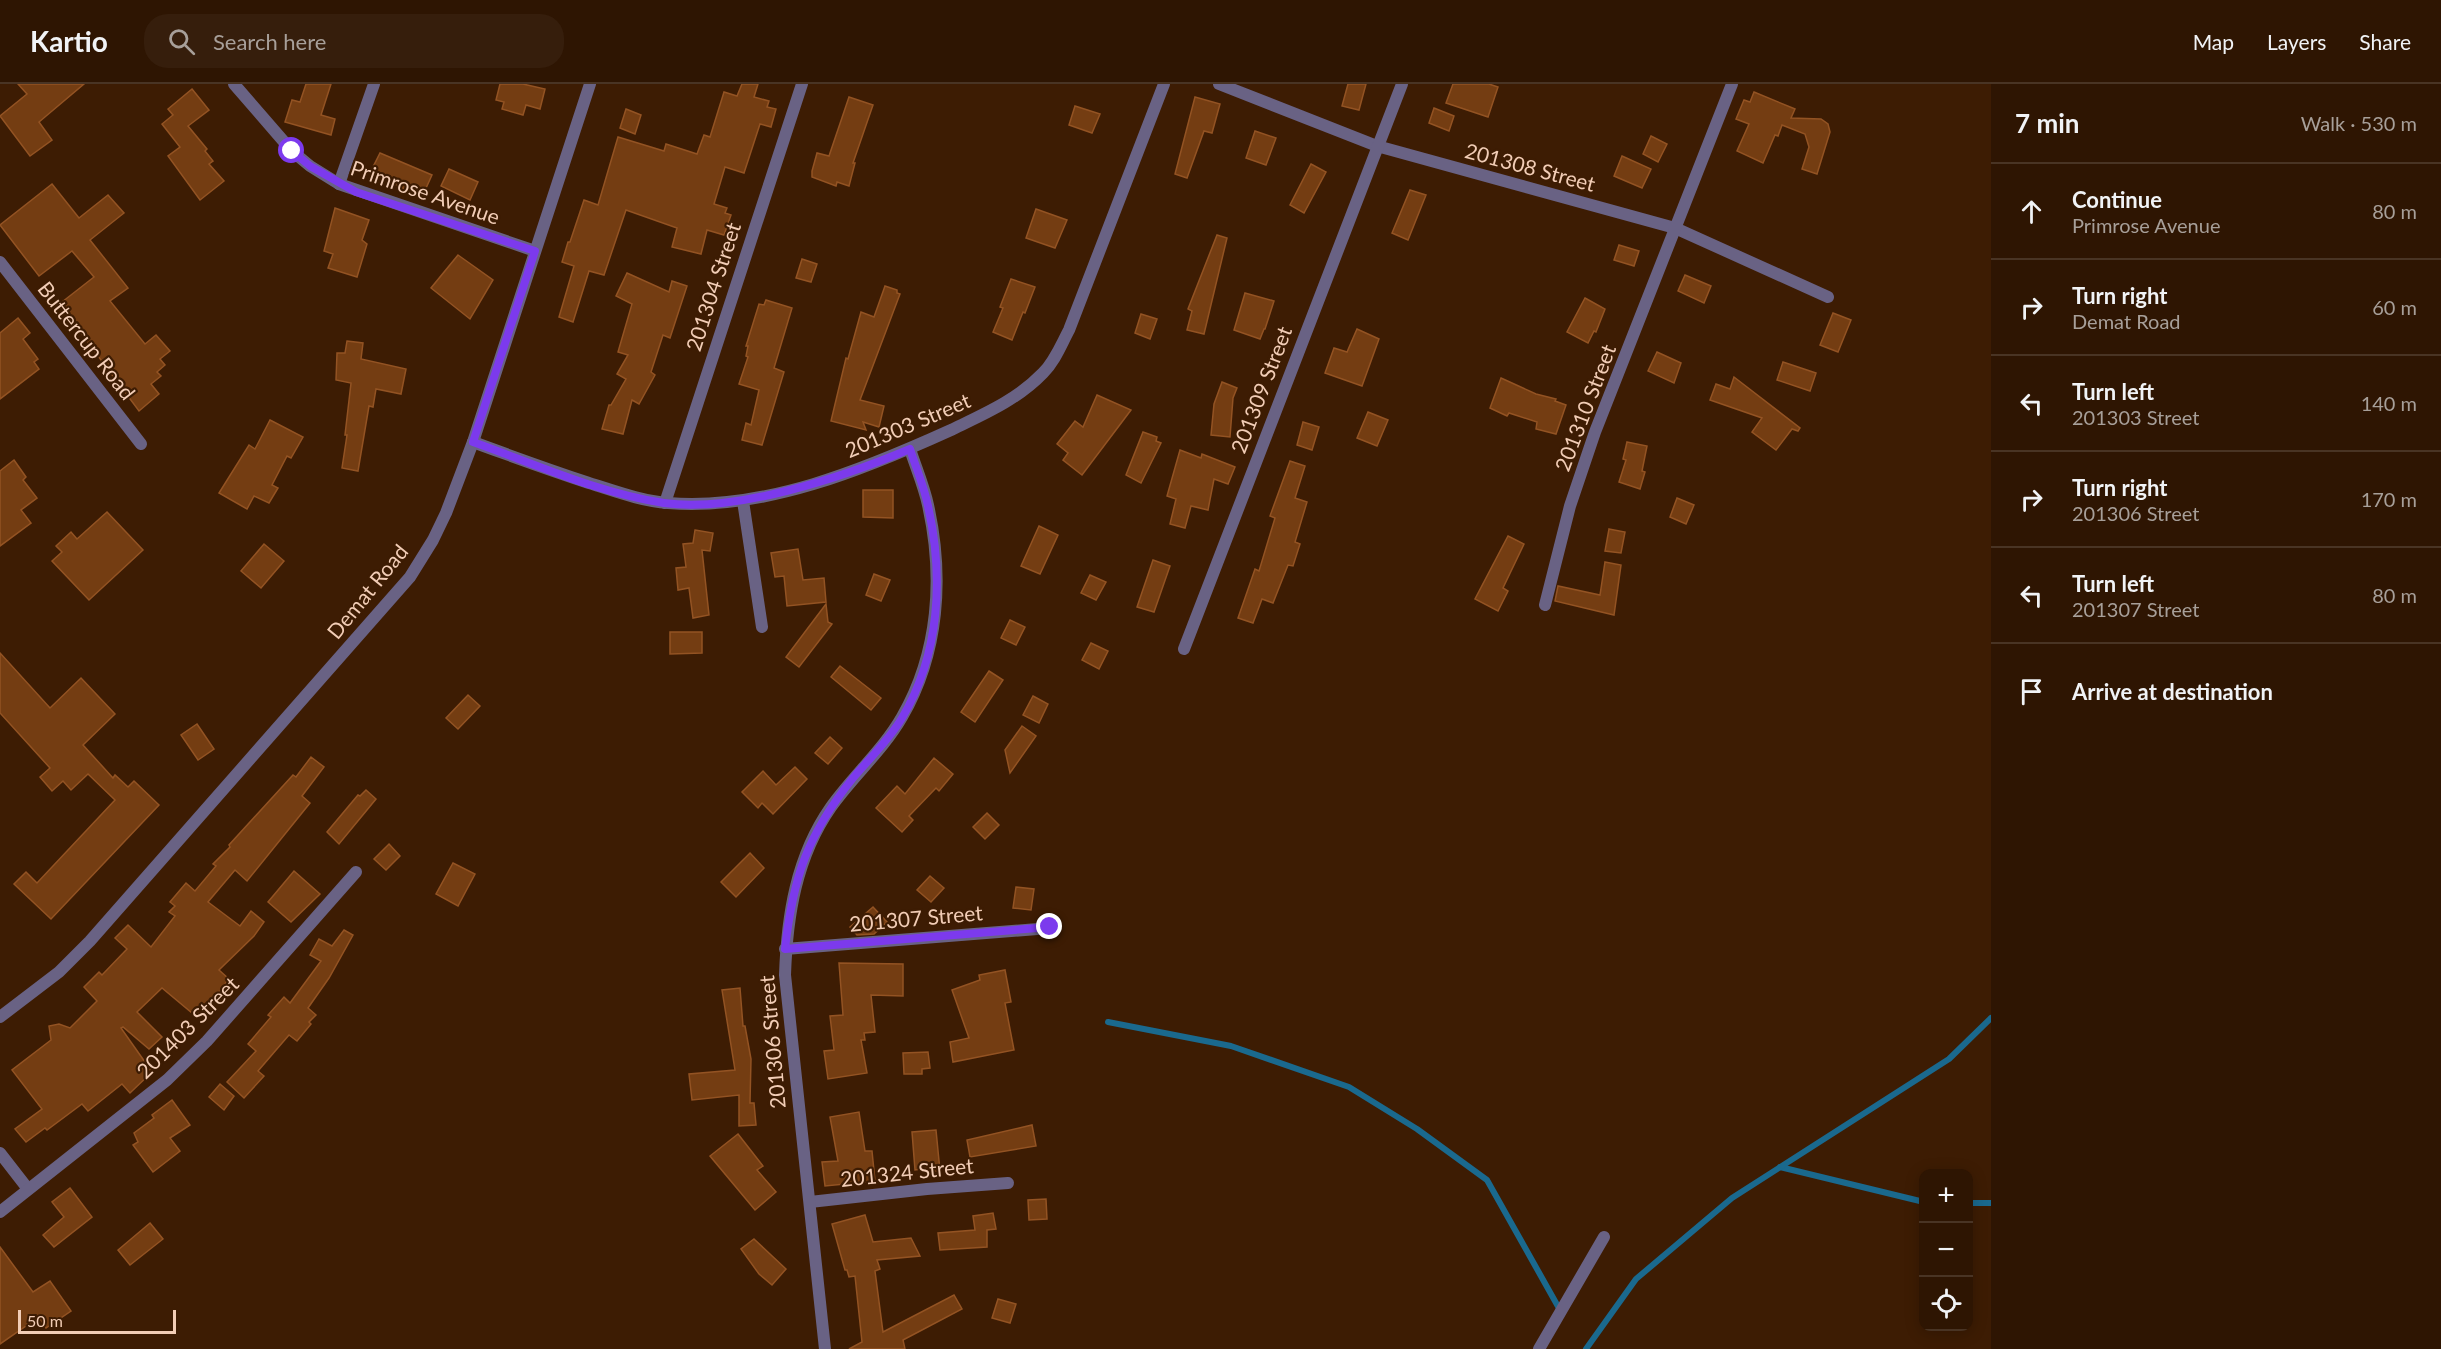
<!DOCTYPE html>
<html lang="en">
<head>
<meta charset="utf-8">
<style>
  body { margin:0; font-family:Lato,sans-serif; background:#361e0c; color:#f1f3f6 }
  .controls { position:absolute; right:18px; bottom:18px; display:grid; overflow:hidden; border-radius:12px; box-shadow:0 3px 15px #0003 }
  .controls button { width:54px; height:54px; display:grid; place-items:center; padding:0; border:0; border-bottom:2px solid #493424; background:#2e1502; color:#f1f3f6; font:30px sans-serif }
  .scale { position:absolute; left:18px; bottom:15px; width:158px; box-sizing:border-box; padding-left:6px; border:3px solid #f2cdb6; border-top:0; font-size:16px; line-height:21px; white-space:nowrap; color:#f2cdb6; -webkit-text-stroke:4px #3d1c03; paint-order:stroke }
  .stop { position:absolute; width:18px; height:18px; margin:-14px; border:4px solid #7c3aed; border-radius:50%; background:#fff }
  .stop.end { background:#7c3aed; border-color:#fff; box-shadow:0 2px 6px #0008 }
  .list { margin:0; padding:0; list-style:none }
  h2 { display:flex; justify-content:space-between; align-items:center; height:78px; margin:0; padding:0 24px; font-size:26px }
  h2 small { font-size:20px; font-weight:400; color:#a79f99 }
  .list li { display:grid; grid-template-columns:39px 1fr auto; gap:18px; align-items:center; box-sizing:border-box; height:96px; padding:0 24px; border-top:2px solid #493424 }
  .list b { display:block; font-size:22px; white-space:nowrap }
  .list p { margin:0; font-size:20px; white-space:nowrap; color:#a79f99 }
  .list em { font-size:20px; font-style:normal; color:#a79f99 }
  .icon { flex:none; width:33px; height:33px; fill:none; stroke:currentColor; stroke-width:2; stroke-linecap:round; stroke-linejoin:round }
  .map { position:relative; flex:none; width:1991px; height:1265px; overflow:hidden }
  header { display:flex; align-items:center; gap:36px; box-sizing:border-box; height:84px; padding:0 30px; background:#2e1502; border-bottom:2px solid #493424 }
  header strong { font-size:28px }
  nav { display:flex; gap:33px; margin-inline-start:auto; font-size:21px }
  .search { width:420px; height:54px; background:#361e0c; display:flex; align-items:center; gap:15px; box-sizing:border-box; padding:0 21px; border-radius:24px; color:#a79f99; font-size:22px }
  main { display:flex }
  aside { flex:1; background:#2e1502 }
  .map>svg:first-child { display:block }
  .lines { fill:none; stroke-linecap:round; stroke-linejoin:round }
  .stream { stroke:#1a698e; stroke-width:6 }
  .building { fill:#743d12; stroke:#935323; stroke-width:1.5 }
  .minor { stroke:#696284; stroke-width:12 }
  .tertiary { stroke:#696284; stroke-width:12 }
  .route { stroke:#7c3aed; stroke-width:8 }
  .labels { text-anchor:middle; stroke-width:4.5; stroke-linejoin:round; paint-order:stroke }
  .street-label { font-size:21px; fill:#f2cdb6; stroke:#3d1c03 }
</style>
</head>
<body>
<header>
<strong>Kartio</strong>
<div class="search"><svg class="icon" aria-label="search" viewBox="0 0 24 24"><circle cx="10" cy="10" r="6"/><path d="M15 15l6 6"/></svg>Search here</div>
<nav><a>Map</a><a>Layers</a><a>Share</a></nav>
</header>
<main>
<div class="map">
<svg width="1991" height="1265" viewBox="0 0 1991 1265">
  <rect width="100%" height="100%" fill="#3d1c03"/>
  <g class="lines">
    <g class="stream">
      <path d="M1108 938 1231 962 1349 1003 1417 1045 1487 1096 1560 1226"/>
      <path d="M1780 1083 1924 1118"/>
      <path d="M1968 1119H1991"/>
      <path d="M1586 1265 1636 1195 1732 1114 1949 975 1991 934"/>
    </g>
  </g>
  <g class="building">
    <path d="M18 0H84L39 38 52 56 30 72 0 32 27 10Z"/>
    <path d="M306 0H331L321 31 335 35 331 51 285 38 292 16 300 18Z"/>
    <path d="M500 0H523L545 5 540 25 526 21 523 31 502 25 504 18 496 16Z"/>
    <path d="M742 0H758L754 13 769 17 767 23 776 25 771 43 760 40 744 89 725 83 714 120 727 124 725 129 731 131 724 151 707 146 701 170 672 163 677 144 626 126 604 191 589 187 573 238 559 233 574 182 562 178 568 158H570L584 116 598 121 618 53 664 67 666 60 697 70 704 51 710 53 724 8 737 12Z"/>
    <path d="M1348 0H1366L1359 26 1342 22Z"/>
    <path d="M1453 0H1489L1498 3 1488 33 1446 19Z"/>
    <path d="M192 5 209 26 188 42 207 65 205 67 213 77 209 80 224 97 200 116 168 72 180 63 162 40 173 31 168 25Z"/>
    <path d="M1754 8 1795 25 1791 34 1821 35 1828 40 1830 48 1817 90 1802 85 1809 63 1805 50 1782 41 1778 52 1775 51 1763 79 1737 67 1749 40 1736 35 1744 16 1750 18Z"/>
    <path d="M849 13 873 21 853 79H855L849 102 837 98 836 102 812 93V87L817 69 829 72Z"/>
    <path d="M1195 13 1220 20 1212 49 1204 47 1187 94 1175 90Z"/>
    <path d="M1075 22 1100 30 1092 49 1069 41Z"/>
    <path d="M1434 24 1454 32 1449 47 1429 39Z"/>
    <path d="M626 25 641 31 635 50 620 44Z"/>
    <path d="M1255 47 1276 54 1266 81 1246 74Z"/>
    <path d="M1651 52 1667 60 1658 78 1643 70Z"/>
    <path d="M380 69 432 91 422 113 370 89Z"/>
    <path d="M1622 72 1651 85 1642 104 1614 92Z"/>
    <path d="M1311 80 1326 88 1304 129 1290 121Z"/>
    <path d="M449 85 478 98 470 116 441 102Z"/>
    <path d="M52 100 79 134 108 111 124 129 90 156 128 204 110 217 145 260 156 251 170 267 160 275 165 281 157 288 161 292 151 300 159 310 139 327 66 229 69 226 62 218 94 193 72 167 39 192 0 141Z"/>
    <path d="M1410 106 1426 111 1408 156 1392 149Z"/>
    <path d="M335 124 369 136 362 156 367 160 357 193 328 184 333 170 324 167Z"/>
    <path d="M1036 125 1067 136 1055 164 1026 154Z"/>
    <path d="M1217 151 1227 154 1204 250 1187 246 1192 227 1188 225Z"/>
    <path d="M1619 161 1639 167 1634 182 1614 176Z"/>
    <path d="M458 171 493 196 470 235 431 204Z"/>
    <path d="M802 175 817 180 811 198 796 194Z"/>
    <path d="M627 189 669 208 672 197 687 202 670 254 663 251 651 288 655 291 639 320 632 316 623 350 602 345 609 321H611L626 295 617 290 628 271 618 268 632 220 616 212Z"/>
    <path d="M1685 191 1711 202 1704 219 1678 207Z"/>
    <path d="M1011 195 1035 203 1025 229 1023 228 1012 256 993 248 1003 224 1000 223Z"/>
    <path d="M885 202 897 206V209L900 210 860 316 884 322 879 343 863 338 866 346 831 337 846 274 848 275 861 228 874 233Z"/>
    <path d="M1245 209 1274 217 1265 245H1264L1260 255 1234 246Z"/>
    <path d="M1585 214 1605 225 1596 248 1594 247 1588 259 1567 248Z"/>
    <path d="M766 216 792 224 774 284 784 288 762 361 742 356 746 339 751 341 759 306 739 300 748 273 746 272 748 262H746L759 220 764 221Z"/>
    <path d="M1833 229 1851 236 1838 268 1820 261Z"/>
    <path d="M1141 230 1157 235 1150 255 1135 249Z"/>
    <path d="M18 234 30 249 23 255 38 275 34 278 39 285 0 315V249Z"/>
    <path d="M1357 245 1379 255 1362 302 1325 289 1334 264 1347 268Z"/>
    <path d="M347 257 363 259 361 275 406 285 401 310 376 305 373 323 369 322 358 387 342 384 347 351H345L351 299 336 296 337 269H345Z"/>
    <path d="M1657 268 1681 279 1674 299 1648 287Z"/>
    <path d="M1783 278 1816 289 1810 307 1777 296Z"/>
    <path d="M1734 293 1800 344 1798 347 1792 345 1776 366 1752 348 1762 334 1710 316 1716 300 1730 305Z"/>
    <path d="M1501 294 1536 310 1556 315 1555 317 1566 321 1556 350 1536 345 1537 338 1509 329 1507 332 1490 324Z"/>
    <path d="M1222 298 1237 304 1233 314 1230 353 1211 351 1214 320Z"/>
    <path d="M1097 311 1131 326 1082 391 1063 376 1068 369 1057 360 1075 337 1083 343Z"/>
    <path d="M1368 328 1388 336 1377 362 1357 354Z"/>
    <path d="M270 336 303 353 291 374 287 372 272 401 278 404 269 419 254 412 247 425 219 409 249 361 255 365Z"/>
    <path d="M1303 338 1319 343 1312 366 1297 361Z"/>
    <path d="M1143 348 1157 353 1156 357 1161 359 1141 399 1126 391Z"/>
    <path d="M1627 358 1647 362 1642 387 1645 388 1640 405 1619 398 1626 376 1623 375Z"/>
    <path d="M1180 366 1201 374 1202 370 1235 383 1228 400 1214 395 1208 426 1191 422 1185 444 1170 440 1176 415 1167 412Z"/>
    <path d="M14 376 26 393 23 396 37 414 21 426 31 439 0 462V387Z"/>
    <path d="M1290 377 1305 382 1295 414 1307 418 1295 458 1300 460 1293 482 1288 481 1273 519 1262 515 1253 539 1238 534 1255 485 1259 487 1275 434 1270 432Z"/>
    <path d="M863 406H893V434L863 433Z"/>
    <path d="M1677 414 1694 421 1686 440 1670 433Z"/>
    <path d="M107 428 143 466 89 516 52 477 62 468 56 462 71 448 77 455Z"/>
    <path d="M1039 442 1058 451 1040 490 1021 482Z"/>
    <path d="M1609 445 1625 448 1621 469 1605 467Z"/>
    <path d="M695 446 713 449 710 467 702 466 709 531 693 534 689 504 678 506 676 484 686 483 683 460 693 459Z"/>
    <path d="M1508 452 1524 460 1503 504 1508 507 1498 527 1475 515Z"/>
    <path d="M264 460 284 477 261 504 241 487Z"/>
    <path d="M798 465 803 496 824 494 826 518 787 522 784 492 775 493 771 469Z"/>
    <path d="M1153 476 1170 482 1154 528 1137 523Z"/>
    <path d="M1605 478 1621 481 1614 531 1555 517 1558 502 1600 511Z"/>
    <path d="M874 490 890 496 881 517 866 511Z"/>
    <path d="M1090 491 1106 498 1096 516 1081 509Z"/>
    <path d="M826 520 828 538 832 540 799 583 786 573Z"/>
    <path d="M1010 536 1025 543 1016 561 1001 554Z"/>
    <path d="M670 548H702V569L670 570Z"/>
    <path d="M1091 559 1108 567 1099 585 1082 576Z"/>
    <path d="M0 569 50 624 81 594 115 630 83 661 113 694 115 691 128 703 134 697 159 721 51 835 14 800 26 788 37 799 115 716 88 690 71 706 63 697 52 707 40 693 50 684 0 629Z"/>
    <path d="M840 582 881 614 871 626 831 593Z"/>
    <path d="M989 587 1003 596 975 638 961 628Z"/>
    <path d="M468 611 480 622 458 645 446 634Z"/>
    <path d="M1033 612 1048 620 1039 639 1023 631Z"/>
    <path d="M197 640 214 665 198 676 181 651Z"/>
    <path d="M1022 642 1036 652 1010 689 1005 666Z"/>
    <path d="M830 653 842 664 828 680 815 669Z"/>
    <path d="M311 673 324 683 302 712 310 719 247 797 235 786 208 818 240 842 251 827 264 838 254 852 219 886 229 895 198 934 162 904 137 928 162 953 149 965 123 943 121 944 152 988 130 1009 122 1000 88 1027 82 1020 47 1046 45 1044 26 1058 15 1045 42 1025 12 986 51 956 49 942 59 940 70 944 97 917 84 903 99 888 102 891 127 865 115 854 128 841 151 863 175 832 169 828 175 822 170 818 186 799 195 807 216 782 213 780 230 763 229 761 293 691 296 693Z"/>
    <path d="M934 674 953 690 939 707 936 704 909 732 913 736 902 748 876 724 897 702 905 710Z"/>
    <path d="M795 683 807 695 773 730 762 719 758 724 742 708 763 687 776 701Z"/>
    <path d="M366 706 376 715 339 760 327 748 358 711 360 712Z"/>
    <path d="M987 729 999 741 985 755 973 743Z"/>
    <path d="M389 760 400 772 386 786 374 775Z"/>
    <path d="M750 769 764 784 736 813 721 798Z"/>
    <path d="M453 779 475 790 458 822 436 810Z"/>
    <path d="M294 787 320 810 291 838 268 818Z"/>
    <path d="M930 792 944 804 931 818 917 806Z"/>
    <path d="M1016 803 1034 805 1031 826 1013 824Z"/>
    <path d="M873 823 887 838 874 850 857 851 850 843Z"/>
    <path d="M344 846 353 851 329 894 308 924 316 931 309 938 311 940 297 957 289 951 258 987 264 992 244 1014 227 998 256 967 248 960 271 933 268 931 284 913 290 919 321 877 310 871 319 855 332 862Z"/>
    <path d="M839 879 903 880V912L871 911 875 948 864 949 865 956H861L867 989 828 995 824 967 834 966 830 932 843 931Z"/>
    <path d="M1005 886 1011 918 1005 919 1014 966 953 978 950 958 969 954 952 906 980 896 979 891Z"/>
    <path d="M740 904 743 942H745L751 975 750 1019H754L756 1041 739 1042V1011L692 1016 689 990 735 986 722 906Z"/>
    <path d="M928 968 930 984 922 985V990H904L903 969Z"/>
    <path d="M220 1000 234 1012 224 1026 209 1013Z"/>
    <path d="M172 1016 190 1041 170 1054 180 1067 153 1088 133 1061 138 1058 134 1049 154 1034 152 1031Z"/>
    <path d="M859 1028 865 1067H872L875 1097 825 1102 822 1078 838 1077 830 1033Z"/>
    <path d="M1032 1041 1036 1062 970 1073 967 1056Z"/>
    <path d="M936 1046 940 1087 922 1088V1085L915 1086 912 1048Z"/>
    <path d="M738 1050 763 1082 757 1086 776 1108 755 1126 710 1072Z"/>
    <path d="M70 1104 92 1133 54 1163 43 1151 64 1133 52 1118Z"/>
    <path d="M1046 1115 1047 1135 1029 1136 1028 1116Z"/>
    <path d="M993 1129 996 1145 987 1146V1163L940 1166 938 1149 975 1146 973 1132Z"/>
    <path d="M865 1131 873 1158 911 1154 920 1172 877 1176 880 1185 875 1187 883 1248 954 1211 962 1225 903 1256 905 1265H849L862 1258 855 1192 849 1193 847 1186H845L832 1140Z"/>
    <path d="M150 1139 163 1155 130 1181 118 1166Z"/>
    <path d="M754 1155 786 1185 772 1201 759 1190 741 1165Z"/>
    <path d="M0 1163 33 1208 50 1197 71 1227 46 1244 39 1233 0 1260Z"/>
    <path d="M998 1215 1016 1220 1010 1239 992 1234Z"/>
  </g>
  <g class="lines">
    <g class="minor">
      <path d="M234 0 292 67 310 82 339 100 535 167"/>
      <path d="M1219 0 1377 62 1675 144 1828 213"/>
      <path d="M339 100 374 0"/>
      <path d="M0 178 141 360"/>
      <path d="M473 358C511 372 550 386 589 399 615 407 641 417 668 419 764 427 865 385 951 346 984 330 1017 316 1043 289 1055 277 1061 261 1069 246L1164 0"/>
      <path d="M743 417 762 543"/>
      <path d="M665 419 802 0"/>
      <path d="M1545 521 1570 422 1595 348 1732 0"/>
      <path d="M1184 565 1402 0"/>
      <path d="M785 865 1050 844"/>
      <path d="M0 1069 28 1105"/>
      <path d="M810 1118 927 1105 1008 1099"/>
      <path d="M0 1128 167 996 207 957 356 788"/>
      <path d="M825 1265 785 891C787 832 796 773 831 723 853 692 883 666 902 633 939 569 944 493 928 421 924 402 916 384 910 365"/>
      <path d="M1539 1265 1604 1153"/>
    </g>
    <path class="tertiary" d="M0 933 59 888 90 857 410 493 433 456 446 429 473 358 590 0"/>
  </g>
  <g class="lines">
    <path class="route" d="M292 67 310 82 356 108 535 167 473 358C535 380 598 409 664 419 737 429 843 393 910 365 916 384 924 402 928 422 944 493 940 570 902 634 889 656 869 675 853 694 807 751 793 794 785 865L1050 843"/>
  </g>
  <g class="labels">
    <g class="street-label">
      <text transform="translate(1530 84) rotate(15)" y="7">201308 Street</text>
      <text transform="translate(425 109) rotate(19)" y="7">Primrose Avenue</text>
      <text transform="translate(714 203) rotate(-72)" y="7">201304 Street</text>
      <text transform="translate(86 257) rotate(52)" y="7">Buttercup Road</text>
      <text transform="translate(1262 306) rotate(-69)" y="7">201309 Street</text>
      <text transform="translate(1586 324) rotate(-69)" y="7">201310 Street</text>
      <text transform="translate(908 342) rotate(-23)" y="7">201303 Street</text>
      <text transform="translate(368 508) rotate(-51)" y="7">Demat Road</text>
      <text transform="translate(916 835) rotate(-5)" y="7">201307 Street</text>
      <text transform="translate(188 944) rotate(-45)" y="7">201403 Street</text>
      <text transform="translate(773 958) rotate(-95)" y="7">201306 Street</text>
      <text transform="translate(907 1089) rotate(-6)" y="7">201324 Street</text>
    </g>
  </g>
</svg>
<div class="controls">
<button>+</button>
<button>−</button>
<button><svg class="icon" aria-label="locate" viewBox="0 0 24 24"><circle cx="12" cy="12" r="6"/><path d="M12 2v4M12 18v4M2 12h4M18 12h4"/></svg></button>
</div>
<div class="scale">50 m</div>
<div class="stop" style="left:292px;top:67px"></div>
<div class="stop end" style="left:1050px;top:843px"></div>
</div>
<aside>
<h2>7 min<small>Walk · 530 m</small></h2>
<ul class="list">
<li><svg class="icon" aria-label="ahead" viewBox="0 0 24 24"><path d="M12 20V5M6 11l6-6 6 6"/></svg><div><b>Continue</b><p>Primrose Avenue</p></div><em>80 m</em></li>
<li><svg class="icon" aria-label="right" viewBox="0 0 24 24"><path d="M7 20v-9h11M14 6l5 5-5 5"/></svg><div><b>Turn right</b><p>Demat Road</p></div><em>60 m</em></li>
<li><svg class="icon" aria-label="left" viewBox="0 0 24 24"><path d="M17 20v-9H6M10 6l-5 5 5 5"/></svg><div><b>Turn left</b><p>201303 Street</p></div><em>140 m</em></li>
<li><svg class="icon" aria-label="right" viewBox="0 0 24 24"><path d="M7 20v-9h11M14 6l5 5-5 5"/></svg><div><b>Turn right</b><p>201306 Street</p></div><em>170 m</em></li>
<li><svg class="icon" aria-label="left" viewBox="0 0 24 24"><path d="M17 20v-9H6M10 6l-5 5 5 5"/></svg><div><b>Turn left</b><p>201307 Street</p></div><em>80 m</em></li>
<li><svg class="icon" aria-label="arrive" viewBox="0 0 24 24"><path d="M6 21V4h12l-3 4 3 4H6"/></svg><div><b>Arrive at destination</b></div></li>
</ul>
</aside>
</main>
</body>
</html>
